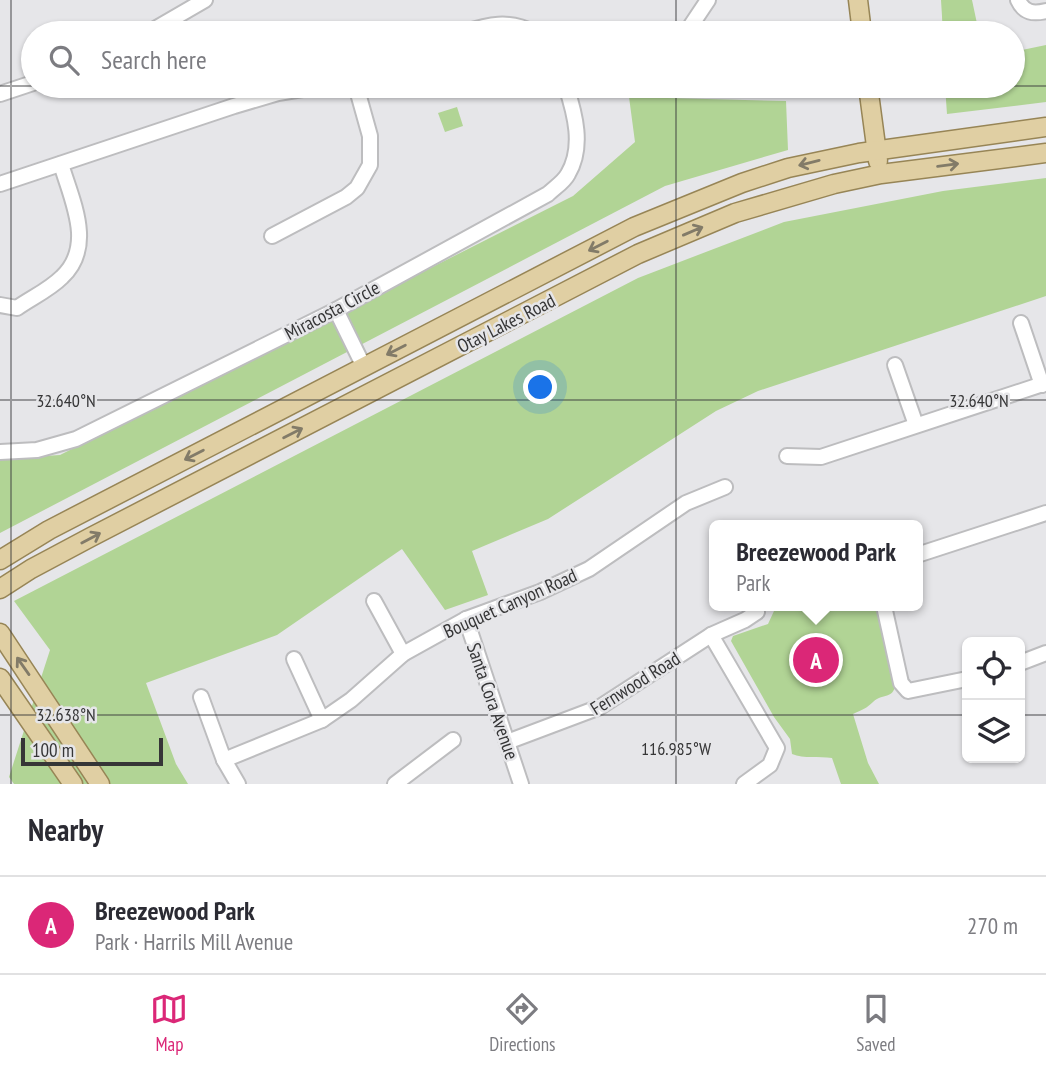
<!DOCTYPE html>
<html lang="en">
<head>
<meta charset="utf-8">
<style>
  body { margin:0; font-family:"PT Sans Narrow",sans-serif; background:#f2f2f3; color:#2b2b33 }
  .controls { position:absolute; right:21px; bottom:21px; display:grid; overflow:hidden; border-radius:10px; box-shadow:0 2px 5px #0004 }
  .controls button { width:63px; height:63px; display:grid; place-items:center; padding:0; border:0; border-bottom:2px solid #e1e1e2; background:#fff; color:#2b2b33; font:35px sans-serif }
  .scale { position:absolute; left:21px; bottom:18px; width:142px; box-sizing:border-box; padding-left:7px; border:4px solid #363637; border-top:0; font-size:19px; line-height:24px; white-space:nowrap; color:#363637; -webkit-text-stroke:5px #e6e6e9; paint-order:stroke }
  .you { position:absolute; left:541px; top:388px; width:24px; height:24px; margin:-18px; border:5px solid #fff; border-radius:50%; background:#1a73e8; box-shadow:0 0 0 10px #1a73e833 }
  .badge { display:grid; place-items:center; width:46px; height:46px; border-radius:50%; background:#db2777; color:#fff; font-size:23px; font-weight:700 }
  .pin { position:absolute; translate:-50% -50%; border:4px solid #fff; box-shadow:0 2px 7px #0006 }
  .popup { position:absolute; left:709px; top:520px; width:214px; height:91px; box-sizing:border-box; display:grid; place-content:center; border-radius:10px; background:#fff; filter:drop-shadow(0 2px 5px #0005); font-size:23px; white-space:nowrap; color:#7c7c81 }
  .popup b { font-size:26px; color:#2b2b33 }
  .popup::after { content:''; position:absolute; left:50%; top:100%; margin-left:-14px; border:14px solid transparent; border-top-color:#fff }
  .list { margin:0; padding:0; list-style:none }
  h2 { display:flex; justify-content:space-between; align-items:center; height:91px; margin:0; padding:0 28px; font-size:30px }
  h2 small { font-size:23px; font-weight:400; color:#7c7c81 }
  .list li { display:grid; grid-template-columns:46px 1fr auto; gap:21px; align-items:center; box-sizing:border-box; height:98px; padding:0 28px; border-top:2px solid #e1e1e2 }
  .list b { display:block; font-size:26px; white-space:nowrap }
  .list p { margin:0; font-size:23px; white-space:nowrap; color:#7c7c81 }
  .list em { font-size:23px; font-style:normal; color:#7c7c81 }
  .icon { flex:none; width:38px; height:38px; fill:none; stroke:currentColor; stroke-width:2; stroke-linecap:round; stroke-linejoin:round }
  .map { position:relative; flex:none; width:1046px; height:784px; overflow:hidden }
  .search { position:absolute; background:#fff; box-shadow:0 2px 5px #0004; left:21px; right:21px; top:21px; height:77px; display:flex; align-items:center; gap:18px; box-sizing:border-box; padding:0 24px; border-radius:38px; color:#7c7c81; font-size:26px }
  .sheet { height:189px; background:#fff }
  nav { display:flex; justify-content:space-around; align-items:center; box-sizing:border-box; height:98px; border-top:2px solid #e1e1e2; background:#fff; font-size:19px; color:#7c7c81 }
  nav a { display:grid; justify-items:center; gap:4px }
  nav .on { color:#db2777 }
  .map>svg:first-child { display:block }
  .green { fill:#b1d495 }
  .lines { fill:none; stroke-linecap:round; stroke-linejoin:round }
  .minor-casing { stroke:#bdbdbf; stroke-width:18 }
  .major-casing { stroke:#978556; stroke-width:21 }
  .minor { stroke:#fff; stroke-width:14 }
  .major { stroke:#e0cfa3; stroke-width:18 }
  .oneway { stroke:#827b68 }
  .ticks { fill:none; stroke:#363637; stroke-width:2; stroke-opacity:0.45 }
  .labels { text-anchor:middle; stroke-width:5; stroke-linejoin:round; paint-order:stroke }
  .street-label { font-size:19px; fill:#363637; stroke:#e6e6e9 }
  .ticks-label { font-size:18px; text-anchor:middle; fill:#363637; stroke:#e6e6e9; stroke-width:5; stroke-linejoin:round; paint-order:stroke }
</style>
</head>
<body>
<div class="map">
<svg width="1046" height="784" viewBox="0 0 1046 784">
  <rect width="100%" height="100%" fill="#e6e6e9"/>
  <g class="green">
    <path d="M941 0H972L979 33H943Z"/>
    <path d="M1046 45V102L947 114 945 86H1013V52Z"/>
    <path d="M629 97 786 101 788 150 665 186 0 533V459L60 455 573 196 635 142Z"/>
    <path d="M457 107 463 126 445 132 438 113Z"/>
    <path d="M1046 178V296L758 391 716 411 548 519 472 551 488 595 445 610 402 549 277 635 146 683 176 764 188 784H14L9 777 50 650 14 601 638 278 784 222 943 191Z"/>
    <path d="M771 606H876L896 681C894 701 884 692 873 702 867 708 862 710 853 714L868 763 879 784H841L832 758C819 756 804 759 792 754L790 739 774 717 731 641 733 636 768 624 774 611Z"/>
  </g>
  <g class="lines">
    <g class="minor-casing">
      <g id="minor">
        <path d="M1018 0C1024 13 1033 14 1046 11"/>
        <path d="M690 27 708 0"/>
        <path d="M148 33 205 0"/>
        <path d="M462 33C488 25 509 19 534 33"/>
        <path d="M0 94 33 83"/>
        <path d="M0 184 234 106 278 93 321 86"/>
        <path d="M272 236 346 197 357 188 370 165V136L356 86"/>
        <path d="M0 305 17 308C31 298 49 290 62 277 95 246 72 201 61 164"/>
        <path d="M336 310 364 367"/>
        <path d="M1021 323 1042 385"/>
        <path d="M895 365 916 425"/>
        <path d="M0 452 37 450 76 439 336 310 548 194C554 188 564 182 568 174 584 147 575 114 566 86"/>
        <path d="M787 456 821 457 1046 383"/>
        <path d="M917 555 1046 513"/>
        <path d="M374 601 403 654"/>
        <path d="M884 606 901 683 908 691 967 679"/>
        <path d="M466 619 521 784"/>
        <path d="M711 635 777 748 770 765 744 784"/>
        <path d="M294 659 322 720"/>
        <path d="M1020 663 1046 653"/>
        <path d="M201 697 224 760 238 784"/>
        <path d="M507 742 600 707 711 635 745 620 757 612"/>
        <path d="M224 760 322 720 351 700 403 654 466 619 540 592 589 569 686 503 725 487"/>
        <path d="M395 784 453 740"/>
      </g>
    </g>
    <g class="major-casing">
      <g id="major">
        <path d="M858 0 862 33"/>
        <path d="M868 86 878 161"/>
        <path d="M0 560 49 530 634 227 742 183 788 168 859 153 1046 127"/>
        <path d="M0 589 31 569 91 537 638 254 735 213 834 184 881 174 1046 153"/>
        <path d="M0 633 100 784"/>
        <path d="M0 678 73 784"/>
      </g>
    </g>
    <use href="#minor" class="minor"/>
    <use href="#major" class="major"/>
  </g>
  <defs><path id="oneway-shaft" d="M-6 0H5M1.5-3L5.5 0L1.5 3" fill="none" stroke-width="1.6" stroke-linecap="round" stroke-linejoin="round" transform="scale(1.75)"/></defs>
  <g class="oneway">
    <use href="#oneway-shaft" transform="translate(809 163) rotate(166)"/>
    <use href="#oneway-shaft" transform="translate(948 165) rotate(-7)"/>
    <use href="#oneway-shaft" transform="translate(693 231) rotate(-23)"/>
    <use href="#oneway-shaft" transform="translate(598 246) rotate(153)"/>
    <use href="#oneway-shaft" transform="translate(396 350) rotate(153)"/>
    <use href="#oneway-shaft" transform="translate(293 433) rotate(-27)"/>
    <use href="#oneway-shaft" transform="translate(194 455) rotate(153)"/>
    <use href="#oneway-shaft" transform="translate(91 538) rotate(-28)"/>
    <use href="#oneway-shaft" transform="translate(23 666) rotate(-125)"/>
  </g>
  <path class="ticks" d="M11 0V784M676 0V33M0 86H1046M676 86V784M0 400H1046M0 715H967M1020 715H1046"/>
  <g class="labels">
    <g class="street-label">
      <text transform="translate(332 310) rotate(-28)" y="7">Miracosta Circle</text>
      <text transform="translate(506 323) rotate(-27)" y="7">Otay Lakes Road</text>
      <text transform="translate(510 603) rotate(-24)" y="7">Bouquet Canyon Road</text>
      <text transform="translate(635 683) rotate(-32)" y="7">Fernwood Road</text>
      <text transform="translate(493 701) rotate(71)" y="7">Santa Cora Avenue</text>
    </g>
  </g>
  <g class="ticks-label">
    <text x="66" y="407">32.640°N</text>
    <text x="979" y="407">32.640°N</text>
    <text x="66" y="721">32.638°N</text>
    <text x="676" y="755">116.985°W</text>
  </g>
</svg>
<div class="controls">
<button><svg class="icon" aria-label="locate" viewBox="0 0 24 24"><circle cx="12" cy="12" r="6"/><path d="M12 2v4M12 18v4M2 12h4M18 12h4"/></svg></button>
<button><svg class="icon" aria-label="layers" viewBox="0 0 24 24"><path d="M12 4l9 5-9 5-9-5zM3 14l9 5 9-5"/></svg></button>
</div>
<div class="scale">100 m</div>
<div class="you"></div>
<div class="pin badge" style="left:816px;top:660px">A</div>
<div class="popup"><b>Breezewood Park</b>Park</div>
<div class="search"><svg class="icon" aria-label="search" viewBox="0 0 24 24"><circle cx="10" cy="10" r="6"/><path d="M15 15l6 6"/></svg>Search here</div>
</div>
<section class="sheet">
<h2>Nearby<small></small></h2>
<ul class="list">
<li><span class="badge">A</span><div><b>Breezewood Park</b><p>Park · Harrils Mill Avenue</p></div><em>270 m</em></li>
</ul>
</section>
<nav>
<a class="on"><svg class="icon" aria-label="map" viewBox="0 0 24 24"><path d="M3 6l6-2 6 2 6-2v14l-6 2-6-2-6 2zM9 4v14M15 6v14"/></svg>Map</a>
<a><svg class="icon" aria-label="directions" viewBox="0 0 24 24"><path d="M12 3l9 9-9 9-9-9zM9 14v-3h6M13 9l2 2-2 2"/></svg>Directions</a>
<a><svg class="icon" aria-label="saved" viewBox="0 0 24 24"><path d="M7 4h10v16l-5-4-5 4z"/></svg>Saved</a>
</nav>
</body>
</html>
